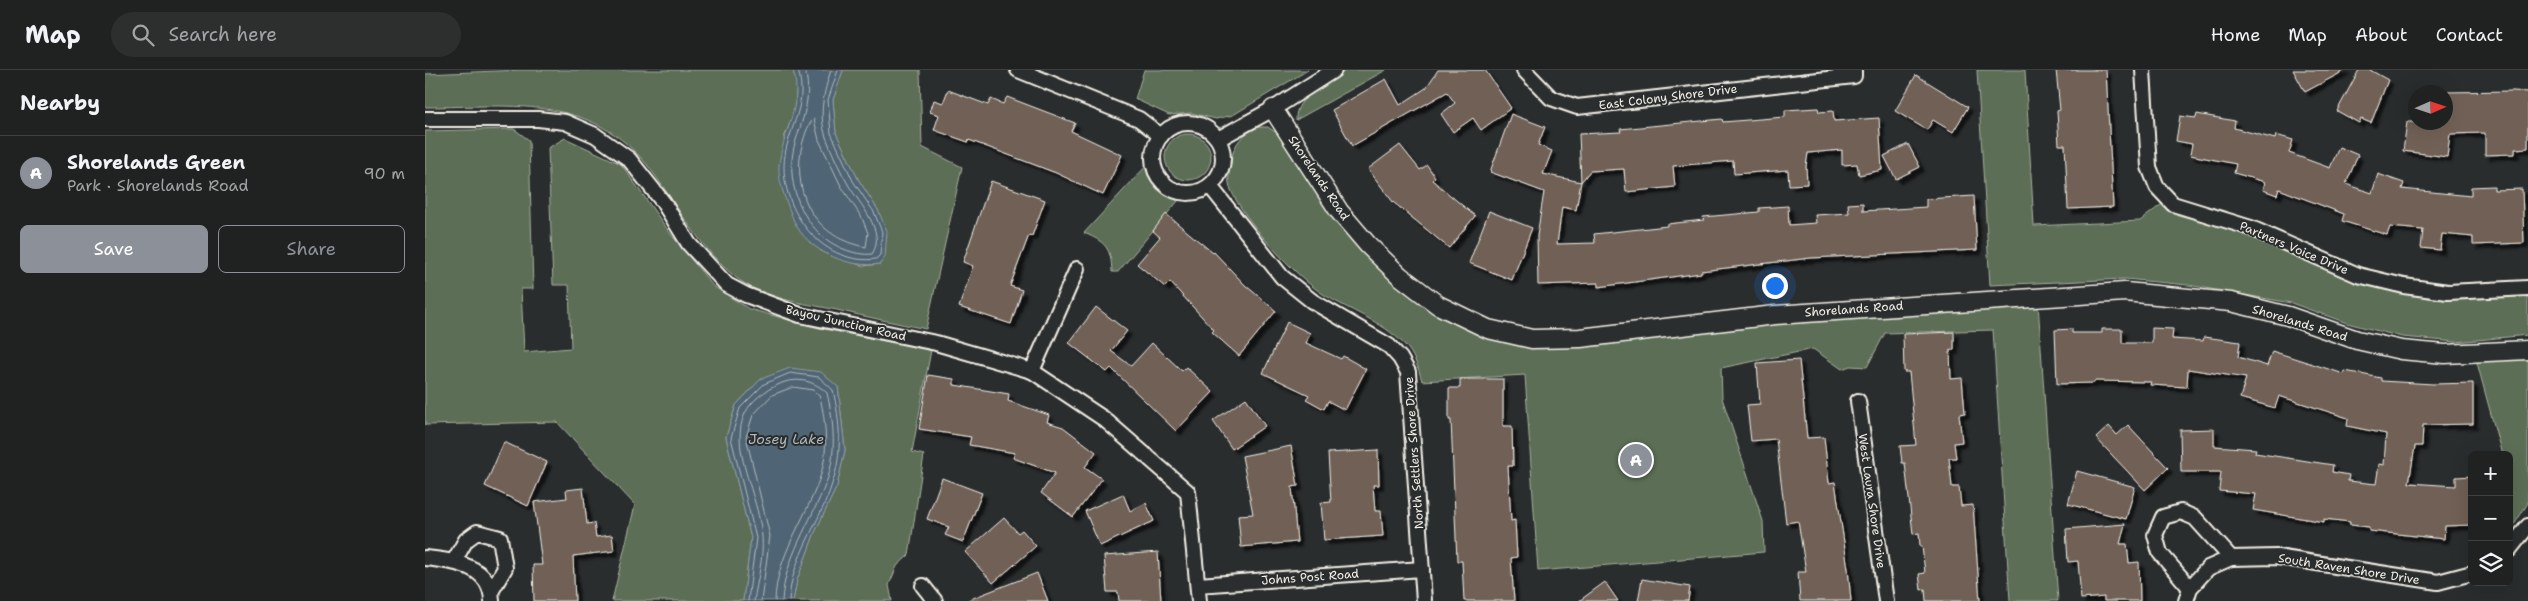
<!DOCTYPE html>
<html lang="en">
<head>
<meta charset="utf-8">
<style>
  body { margin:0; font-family:"Shantell Sans",sans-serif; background:#2d2f2f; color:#f1f3f6 }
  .controls { position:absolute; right:15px; bottom:15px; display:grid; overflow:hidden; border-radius:8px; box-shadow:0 5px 20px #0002 }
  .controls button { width:45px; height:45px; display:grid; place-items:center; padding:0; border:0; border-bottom:1px solid #3d3f40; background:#202222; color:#f1f3f6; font:25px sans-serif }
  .compass { position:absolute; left:1983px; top:15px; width:45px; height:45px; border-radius:50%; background:#202222; box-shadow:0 5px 20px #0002; rotate:87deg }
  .you { position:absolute; left:1349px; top:215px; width:18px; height:18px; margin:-12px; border:4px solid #fff; border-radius:50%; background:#1a73e8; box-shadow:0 0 0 8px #1a73e833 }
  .badge { display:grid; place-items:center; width:32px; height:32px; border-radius:50%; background:#8c9099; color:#fff; font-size:16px; font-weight:700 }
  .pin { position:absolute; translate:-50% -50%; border:2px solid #fff; box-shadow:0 1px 5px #0006 }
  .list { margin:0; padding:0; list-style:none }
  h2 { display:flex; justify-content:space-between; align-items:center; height:65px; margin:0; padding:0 20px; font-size:21px }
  h2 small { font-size:16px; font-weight:400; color:#a2a4a5 }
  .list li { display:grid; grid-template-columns:32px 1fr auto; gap:15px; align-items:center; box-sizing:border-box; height:75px; padding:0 20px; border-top:1px solid #3d3f40 }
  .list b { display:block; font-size:19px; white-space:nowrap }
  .list p { margin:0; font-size:16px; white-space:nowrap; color:#a2a4a5 }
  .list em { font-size:16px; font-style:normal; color:#a2a4a5 }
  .actions { display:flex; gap:10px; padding:15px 20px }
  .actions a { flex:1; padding:11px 0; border:1px solid #8c9099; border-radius:8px; text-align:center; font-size:18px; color:#8c9099 }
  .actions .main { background:#8c9099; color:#fff }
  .icon { flex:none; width:28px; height:28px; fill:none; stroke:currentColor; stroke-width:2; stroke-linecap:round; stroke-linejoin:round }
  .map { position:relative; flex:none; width:2103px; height:531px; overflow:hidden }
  header { display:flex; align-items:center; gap:30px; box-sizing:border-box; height:70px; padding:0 25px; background:#202222; border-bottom:1px solid #3d3f40 }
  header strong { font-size:24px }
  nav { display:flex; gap:28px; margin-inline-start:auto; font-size:18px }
  .search { width:350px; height:45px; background:#2d2f2f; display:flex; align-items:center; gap:12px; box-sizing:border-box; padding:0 18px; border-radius:28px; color:#a2a4a5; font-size:19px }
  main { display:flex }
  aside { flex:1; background:#202222 }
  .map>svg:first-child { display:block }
  .green { fill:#5c6e57; stroke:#a8b0a0 }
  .water { fill:#506574; stroke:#929da2 }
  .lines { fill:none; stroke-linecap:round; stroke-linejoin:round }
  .shore { stroke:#b2b9ba; stroke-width:1 }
  .building { fill:#706057; stroke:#f4f1e8; filter:url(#shadow) }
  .minor-casing { stroke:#f4f1e8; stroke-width:18 }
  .tertiary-casing { stroke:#f4f1e8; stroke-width:21 }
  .minor { stroke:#2a2d2e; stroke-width:14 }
  .tertiary { stroke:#2a2d2e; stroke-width:18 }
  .labels { text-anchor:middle; stroke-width:4; stroke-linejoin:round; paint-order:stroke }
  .street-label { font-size:12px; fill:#f4f1e8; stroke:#2a2d2e }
  .water-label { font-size:14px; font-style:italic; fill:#b2b9ba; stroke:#2a2d2e }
</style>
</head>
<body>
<header>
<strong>Map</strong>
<div class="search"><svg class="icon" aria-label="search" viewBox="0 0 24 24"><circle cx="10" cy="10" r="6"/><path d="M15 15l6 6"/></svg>Search here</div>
<nav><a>Home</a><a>Map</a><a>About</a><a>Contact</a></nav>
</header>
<main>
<aside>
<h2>Nearby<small></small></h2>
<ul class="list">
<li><span class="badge">A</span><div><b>Shorelands Green</b><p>Park · Shorelands Road</p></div><em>90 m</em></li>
</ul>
<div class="actions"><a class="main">Save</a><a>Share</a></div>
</aside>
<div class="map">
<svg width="2103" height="531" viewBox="0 0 2103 531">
  <defs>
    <filter id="shadow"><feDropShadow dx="4.5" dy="4.5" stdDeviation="1" flood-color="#0009"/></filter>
  </defs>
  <rect width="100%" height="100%" fill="#2a2d2e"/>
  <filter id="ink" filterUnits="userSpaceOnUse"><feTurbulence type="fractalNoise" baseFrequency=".02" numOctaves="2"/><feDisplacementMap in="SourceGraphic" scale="10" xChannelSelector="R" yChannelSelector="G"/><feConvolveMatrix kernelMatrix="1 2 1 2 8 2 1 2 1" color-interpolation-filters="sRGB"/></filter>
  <g filter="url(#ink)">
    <g class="green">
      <path d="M96 0H368L372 14 369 43 359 68 373 158 397 182 438 196 455 194 453 140 433 109 411 63 408 30 418 0H495L497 77 537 97 501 259C471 253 442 247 412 240 378 233 337 229 309 206 278 181 255 141 232 108 172 22 92 37 0 37V4Z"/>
      <path d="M719 0H883L808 45 791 49 766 43 744 45 710 29Z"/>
      <path d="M922 0H961L871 50C869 26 904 12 922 0Z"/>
      <path d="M1552 0H1600L1609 156 1715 151 1737 134 1753 145 1803 158 1932 211 2103 223V265L2031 272 1977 267 1922 253 1866 233 1763 215 1700 209 1565 215Z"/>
      <path d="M834 57H843L853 64 913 153 966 206 1063 266 1346 252 1613 233 1633 531H1585L1568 260 1460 263 1442 297 1425 296 1417 299 1388 279 1296 298 1297 328 1338 451 1339 482 1113 501 1100 305 997 311C993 297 989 284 979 274 957 251 925 241 898 224 871 207 818 149 806 120 802 112 804 101 806 93 808 75 816 64 834 57Z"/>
      <path d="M89 59 104 70 108 219H96L99 282 146 278 144 215H128L123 78 140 68 196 94 245 163 288 216 324 239 394 258 506 280 487 382 499 385 484 485 472 496 464 515 467 531H368L372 510 390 462 412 416 420 380 413 317 336 309 311 335 301 367 326 468 318 531H187L210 435 132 352 0 355V61Z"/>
      <circle cx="763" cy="87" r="23"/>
      <path d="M722 95C726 113 736 123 753 131L693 202H687C686 178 681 172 659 163Z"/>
      <path d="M2103 288V433L2084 463V385H2077L2051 289Z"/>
    </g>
    <g class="water">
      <path d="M368 0H418L408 30 411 63 433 109 453 140 462 161 460 187 455 194C425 198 389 184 372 157 368 150 365 141 362 133 358 123 353 107 354 96 357 61 379 36 368 0Z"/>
      <path d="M365 298 396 302 413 317 420 380 412 416 390 462 372 510 368 531H318L326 468 301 367 311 335 336 309Z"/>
    </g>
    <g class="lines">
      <g class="shore">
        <path d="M373 0C385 39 359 61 359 97 359 146 401 196 451 189L455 185 457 162 449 142 428 111 406 63 403 30 413 0"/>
        <path d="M380 0C387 25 379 46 371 70 360 103 371 141 395 164 407 176 430 186 447 184 462 162 434 133 424 116 415 101 407 83 401 67 393 44 399 22 406 0"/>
        <path d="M389 49 394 70 416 116 437 148 443 163 441 177C392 169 368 127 376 80 378 71 382 54 389 49Z"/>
        <path d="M323 531 331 468 306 368 315 338 339 314 365 303 394 307 408 320C415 351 418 383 407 414 395 453 366 488 364 531"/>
        <path d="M329 531C332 511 339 487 337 467 333 411 279 345 357 313 373 307 390 311 402 323 409 352 412 385 401 413 386 452 359 489 357 531"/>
        <path d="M336 531 345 466 321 367 328 345 347 325 368 317 388 320 395 327C401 354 404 383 394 410 380 450 351 487 350 531"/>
      </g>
    </g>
    <g class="building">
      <path d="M1013 0H1060L1086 38 1056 60 1048 48 1028 62 1016 44 1030 33 1022 22 927 76 907 40 961 9 975 35 1001 18Z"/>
      <path d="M1631 0H1681L1688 137 1643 139 1640 75H1634L1632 41 1635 40Z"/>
      <path d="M1868 0H1921L1880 22Z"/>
      <path d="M1934 0H1945L1963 10 1946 53 1936 49 1934 53 1912 41Z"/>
      <path d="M1491 5 1543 37 1528 62 1508 50 1502 60 1470 41Z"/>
      <path d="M523 20 563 35 566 29 578 34 582 27 650 53 646 61 697 85 678 125 631 103 544 70 543 72 509 60 514 45 505 42 509 30 518 33Z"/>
      <path d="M2088 21 2103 22V78L2090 79V84L2060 85V63L2025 64 2022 87 1978 81 1982 52H2020V22Z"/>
      <path d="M1393 38 1394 42 1408 41 1409 51 1454 48 1457 100 1434 105 1432 94 1417 95V80L1383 83 1381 96 1382 114 1364 115 1363 100 1309 104 1308 91 1248 96 1250 117 1201 122 1199 99 1165 101 1156 112 1151 140 1137 137 1132 174 1170 173 1169 164 1242 156V154L1279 150 1278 147 1334 142V138L1363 136 1364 155 1391 153 1390 145 1424 143 1423 134 1438 133V141L1501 137V129L1549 126 1552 180 1386 188 1276 201V203L1173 217V213L1113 215 1112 166 1119 122 1065 102 1086 44 1120 57 1113 75 1127 81 1118 104 1156 112 1154 64 1196 62 1195 59 1297 49 1298 52 1360 47V40Z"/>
      <path d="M1772 44 1810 51 1809 58 1850 69 1851 65 1868 70 1864 83 1905 98 1914 77 1933 85 1921 114 1947 123 1953 104 1979 113 1977 119 2046 126V117L2069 116V120L2097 119 2099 173 2048 175V167L2017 164 2015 180 1996 178 1998 160 1965 157 1962 165 1917 151 1919 144 1854 119 1852 125 1838 120 1840 112 1809 103 1811 94 1765 85 1767 74 1751 71 1755 46 1771 48Z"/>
      <path d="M1483 74 1495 97 1471 109 1459 86Z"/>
      <path d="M975 75 995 100 1002 95 1010 107 1007 110 1050 146 1024 178 968 132 943 99Z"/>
      <path d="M566 111 620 130 607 166 604 165 585 216 597 220 586 254 534 237 548 196 538 192Z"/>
      <path d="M1064 141 1107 158 1087 210 1044 193Z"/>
      <path d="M741 144 788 183 789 182 820 215 851 241 814 286 787 262 789 260 745 212 740 217 712 194 735 167 728 161Z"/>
      <path d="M671 237 702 261 686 281 706 296 727 273 757 301 761 297 788 322 751 361 686 298 682 302 644 273Z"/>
      <path d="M862 252 885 263 881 273 916 289 918 286 941 299 920 340 903 331 899 339 881 329 884 325 838 303Z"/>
      <path d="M1727 258 1748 259 1747 269 1778 271 1779 267 1815 272 1813 287 1842 296 1847 281 1919 304 1920 301 1956 308V311L2008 314 2048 313V354L1998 355 1997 376H1990L1984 413 2031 416V407L2047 406V455L2020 456 2019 469 1944 461V457L1925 455V452L1899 449V452L1828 440 1831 424 1794 421 1796 402H1756L1755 360 1789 359V376L1831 379 1830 383 1908 395 1907 402 1924 405 1923 411 1951 414 1954 394 1959 395 1961 364 1922 356 1923 348 1854 326 1850 338 1815 328 1821 308 1763 299 1762 317 1725 315 1726 312 1669 311V313L1632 314 1630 260 1647 259V263H1677V259H1697V273H1727Z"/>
      <path d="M1529 262V280H1525L1526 309 1537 308 1540 343 1534 344 1537 372 1529 373 1531 388H1524L1527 417H1534L1536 436 1548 435 1555 531H1501L1500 519 1496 520 1494 504 1500 503 1497 476H1495L1494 463 1488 464 1480 393H1477L1475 376 1491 375 1484 302H1479L1478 264Z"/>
      <path d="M1374 290 1382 368 1399 367 1404 413 1410 412 1423 499 1426 531H1375L1373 502H1381L1373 451 1361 453 1351 369 1326 371 1322 335 1335 334 1332 293Z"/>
      <path d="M503 305 529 309V315L584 324 583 331 624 345 622 352 638 357 671 382 660 397 677 409 648 447 616 423 630 403 588 388 590 383 544 375 546 367 494 359Z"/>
      <path d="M1035 309H1078V356H1087L1088 396H1083L1086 451 1090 450 1092 487 1086 488 1089 531H1039L1037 491H1032L1026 350H1024V318H1035Z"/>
      <path d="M821 328 840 356 807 379 788 351Z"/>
      <path d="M1703 355 1743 398 1720 420 1671 368 1684 356 1692 365Z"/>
      <path d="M79 372 122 392 103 436 60 416Z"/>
      <path d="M866 376 873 416 867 417 872 472 816 477 813 445 828 444 817 386Z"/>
      <path d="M953 380 954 415H948L950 441H956L958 466 899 470 896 433 906 432 903 383Z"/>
      <path d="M1652 401 1710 417 1701 449 1643 434Z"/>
      <path d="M517 408 557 423 538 472 520 465 524 457 502 449Z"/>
      <path d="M158 418 162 454 169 453 171 467 187 465 189 481 148 486 150 531H109L108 495H117L109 432 142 428 141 420Z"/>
      <path d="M698 424 705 441 721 433 729 451 675 476 660 441Z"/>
      <path d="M579 448 593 463 597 460 611 476 568 513 540 482Z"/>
      <path d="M1700 454 1695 474H1702L1704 493 1714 492 1715 531H1679V527L1656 529 1653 491 1643 492 1641 459Z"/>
      <path d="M733 482 736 531H694L693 522H682L679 486Z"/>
      <path d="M612 503 623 531H543V530Z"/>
      <path d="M1217 509 1265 517 1263 531H1213Z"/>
      <path d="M1180 512 1193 531H1154Z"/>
    </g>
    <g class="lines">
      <g class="minor-casing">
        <g id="minor">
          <path d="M593 0 714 49 736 66"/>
          <path d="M1099 0 1126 28 1152 37 1429 6V0"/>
          <path d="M1718 0 1724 97 1732 117 1748 134 1826 158 1933 205 1979 216 2023 222 2103 218"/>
          <path d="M0 49H113L140 52 170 65 204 89 238 132 264 174 302 215 321 225 375 245 511 273 607 301 679 349 763 422 774 531"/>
          <circle cx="763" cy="88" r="35"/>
          <path d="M793 69 848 39 909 0"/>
          <path d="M785 116 857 207 887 231 964 276 975 288 983 302 999 531"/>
          <path d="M607 301 652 199"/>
          <path d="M1433 331 1461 531"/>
          <path d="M2084 480 2103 456"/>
          <path d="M0 488C28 491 66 495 67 531"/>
          <path d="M29 491 41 470 52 462 75 468 80 498 67 520"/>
          <path d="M773 515 997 499"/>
          <path d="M498 516 510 531"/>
          <path d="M1765 518 1735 483 1730 465 1738 447 1756 442 1770 448 1806 488"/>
          <path d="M1761 531 1765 518 1783 498 1806 488 1852 487 2013 512 2047 503"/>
        </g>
      </g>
      <g class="tertiary-casing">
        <path id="tertiary" d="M848 39 914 141 943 175 975 206 1013 235 1063 259 1107 269 1155 268 1350 245 1700 222 1806 232 1863 246 1932 270 1976 280 2020 284 2103 280"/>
      </g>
      <use href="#minor" class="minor"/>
      <use href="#tertiary" class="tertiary"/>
    </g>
  </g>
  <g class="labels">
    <g class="street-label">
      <text transform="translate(1243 27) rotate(-7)" y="4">East Colony Shore Drive</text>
      <text transform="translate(894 108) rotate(56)" y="4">Shorelands Road</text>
      <text transform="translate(1869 178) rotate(23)" y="4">Partners Voice Drive</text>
      <text transform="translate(1429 239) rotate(-4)" y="4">Shorelands Road</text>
      <text transform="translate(421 253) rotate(13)" y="4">Bayou Junction Road</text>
      <text transform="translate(1875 253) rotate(17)" y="4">Shorelands Road</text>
      <text transform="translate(989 383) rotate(-94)" y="4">North Settlers Shore Drive</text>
      <text transform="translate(1447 431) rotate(82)" y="4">West Laura Shore Drive</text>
      <text transform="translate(1924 499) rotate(9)" y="4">South Raven Shore Drive</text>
      <text transform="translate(885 507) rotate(-4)" y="4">Johns Post Road</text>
    </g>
    <g class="water-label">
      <text x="361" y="374">Josey Lake</text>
    </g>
  </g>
</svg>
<div class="controls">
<button>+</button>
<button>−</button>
<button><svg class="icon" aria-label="layers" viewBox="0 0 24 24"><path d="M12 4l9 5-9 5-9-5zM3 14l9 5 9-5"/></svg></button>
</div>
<svg class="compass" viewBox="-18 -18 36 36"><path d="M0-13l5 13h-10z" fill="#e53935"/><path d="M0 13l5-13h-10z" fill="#a2a4a5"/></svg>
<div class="you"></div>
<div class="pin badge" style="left:1211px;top:390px">A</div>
</div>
</main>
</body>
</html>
